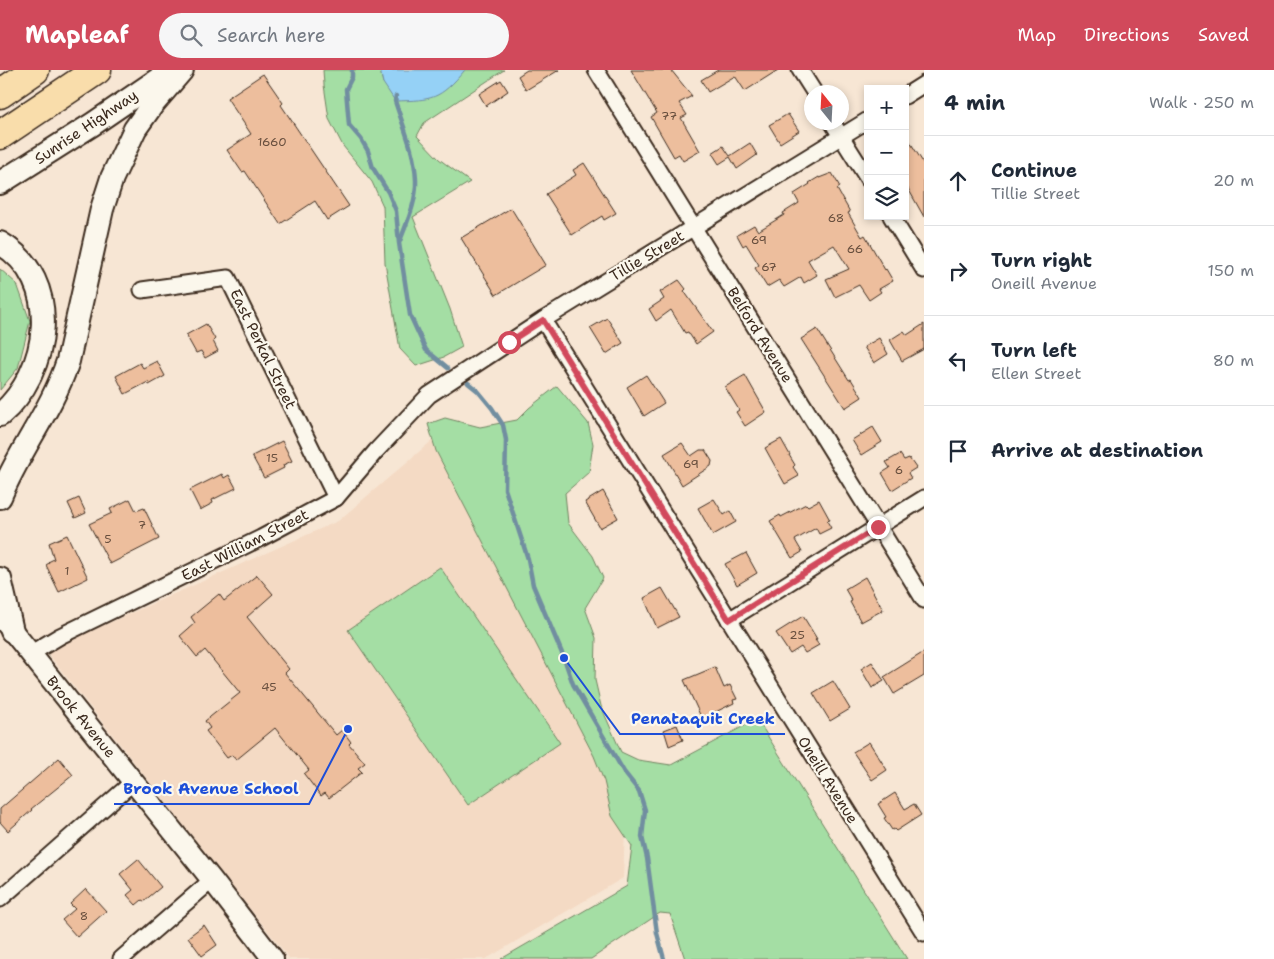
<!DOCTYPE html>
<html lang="en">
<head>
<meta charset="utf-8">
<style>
  body { margin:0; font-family:"Shantell Sans",sans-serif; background:#f6f6f7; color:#1f2937 }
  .controls { position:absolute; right:15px; top:15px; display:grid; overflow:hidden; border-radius:0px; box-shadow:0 2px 8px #0003 }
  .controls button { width:45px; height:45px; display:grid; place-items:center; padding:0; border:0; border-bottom:1px solid #e0e1e3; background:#fff; color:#1f2937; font:25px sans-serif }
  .compass { position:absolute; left:804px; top:15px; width:45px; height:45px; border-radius:50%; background:#fff; box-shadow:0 2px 8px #0003; rotate:342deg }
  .stop { position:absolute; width:15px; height:15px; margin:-11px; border:4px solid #d1495b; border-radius:50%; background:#fff }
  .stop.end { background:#d1495b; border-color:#fff; box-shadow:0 1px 5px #0008 }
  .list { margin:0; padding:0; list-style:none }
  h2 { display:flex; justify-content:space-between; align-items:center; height:65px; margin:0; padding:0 20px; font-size:21px }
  h2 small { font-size:16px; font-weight:400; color:#747a83 }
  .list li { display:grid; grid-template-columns:32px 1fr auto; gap:15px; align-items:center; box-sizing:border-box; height:90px; padding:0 20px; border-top:1px solid #e0e1e3 }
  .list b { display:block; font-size:19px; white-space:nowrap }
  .list p { margin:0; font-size:16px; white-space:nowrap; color:#747a83 }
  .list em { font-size:16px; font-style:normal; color:#747a83 }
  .icon { flex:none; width:28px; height:28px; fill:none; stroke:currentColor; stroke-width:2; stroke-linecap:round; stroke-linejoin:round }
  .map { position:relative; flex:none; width:924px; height:889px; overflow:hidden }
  header { display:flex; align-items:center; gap:30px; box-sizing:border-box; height:70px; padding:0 25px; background:#d1495b; color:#fff }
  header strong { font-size:24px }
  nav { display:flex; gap:28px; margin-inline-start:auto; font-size:18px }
  .search { width:350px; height:45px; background:#f6f6f7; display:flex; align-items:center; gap:12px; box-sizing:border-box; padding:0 18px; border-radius:28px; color:#747a83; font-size:19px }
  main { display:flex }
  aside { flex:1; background:#fff }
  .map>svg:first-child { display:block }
  .built { fill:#f4dac4 }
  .green { fill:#a4dea4; stroke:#708461 }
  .water { fill:#95d1f6; stroke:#718ea0 }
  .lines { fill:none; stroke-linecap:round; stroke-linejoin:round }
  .stream { stroke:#718ea0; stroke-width:4.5 }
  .building { fill:#edbe9d; stroke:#3b2a1e }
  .minor-casing { stroke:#3b2a1e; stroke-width:19 }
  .tertiary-casing { stroke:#3b2a1e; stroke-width:24 }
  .secondary-casing { stroke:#3b2a1e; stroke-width:26 }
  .motorway-casing { stroke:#3b2a1e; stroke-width:31 }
  .minor { stroke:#fbf7ec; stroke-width:15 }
  .tertiary { stroke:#fbf7ec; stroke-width:20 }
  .secondary { stroke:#fbf7ec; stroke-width:22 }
  .motorway { stroke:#f9ddab; stroke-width:28 }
  .route { stroke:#d1495b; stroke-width:6 }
  .labels { text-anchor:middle; stroke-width:4.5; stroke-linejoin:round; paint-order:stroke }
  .number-label { font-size:12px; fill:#684f3e }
  .street-label { font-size:15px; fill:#3b2a1e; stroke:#fbf7ec }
  .leader { fill:none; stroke:#1d4ed8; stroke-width:2 }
  .callout-dot { fill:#1d4ed8; stroke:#fbf7ec; stroke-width:2 }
  .callout-label { font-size:16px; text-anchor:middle; font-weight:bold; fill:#1d4ed8; stroke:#fbf7ec; stroke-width:4.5; stroke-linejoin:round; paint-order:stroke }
</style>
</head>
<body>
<header>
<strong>Mapleaf</strong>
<div class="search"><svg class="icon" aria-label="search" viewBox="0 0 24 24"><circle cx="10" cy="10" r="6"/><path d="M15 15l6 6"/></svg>Search here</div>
<nav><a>Map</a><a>Directions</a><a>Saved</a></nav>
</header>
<main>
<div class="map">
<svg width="924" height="889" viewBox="0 0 924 889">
  <rect width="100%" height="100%" fill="#f7e6d4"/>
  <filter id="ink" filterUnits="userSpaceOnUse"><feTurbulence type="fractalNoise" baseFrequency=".02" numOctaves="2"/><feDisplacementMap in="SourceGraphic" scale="10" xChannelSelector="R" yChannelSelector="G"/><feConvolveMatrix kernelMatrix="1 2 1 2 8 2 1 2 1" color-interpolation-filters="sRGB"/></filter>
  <g filter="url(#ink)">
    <path class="built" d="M441 363 626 737 623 808 486 889H290L46 581 338 451Z"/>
    <g class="green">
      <path d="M323 0H380L383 13 451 14 465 0H504L424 53 417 66 439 89 470 112 413 147 450 239 462 277 444 287 416 296 400 279 385 193 383 136 372 112 343 76 329 49 324 15Z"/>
      <path d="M0 199 17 214 30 251 18 298 0 320Z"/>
      <path d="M557 316 588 353 593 374 589 402 565 423 568 453 593 486 603 508 585 538 596 568 595 610 601 636 621 682 638 690 671 695 757 649 907 889H685L670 844 660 843 591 889H501L627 816 632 776 612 746 604 711 594 686 436 381 428 354 445 348 480 357 517 350 529 338Z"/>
      <path d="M440 497 560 673 468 735 348 560Z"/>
    </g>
    <path class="water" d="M380 0H465C439 30 433 30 395 31L383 13Z"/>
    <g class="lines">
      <g class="stream">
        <path d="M352 0V7L346 19 349 55 361 69 368 81 373 98 388 122 396 141 399 173 410 245 426 280 448 298"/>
        <path d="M396 26 395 31C403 56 415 83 416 110 417 131 407 152 400 171"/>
        <path d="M468 313 478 321 492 338 503 355 506 370 505 419 528 489 533 515 564 588 573 614 624 702 639 721 645 740 642 767 647 788 657 863 664 889"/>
      </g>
    </g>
    <g class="building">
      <path d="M527 0H559L526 20 518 6Z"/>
      <path d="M631 0H671L692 26 679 33 687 45 681 48 700 81 683 91 679 84 674 87 651 47 657 43Z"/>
      <path d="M718 0H778L745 21 735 6 708 22 701 10Z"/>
      <path d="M263 4 283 33 281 35 349 136 327 150 315 131 280 154 245 101 242 102 227 80 251 64 227 28Z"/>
      <path d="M501 10 508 21 486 36 479 24Z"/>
      <path d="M788 44 799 61 780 73 769 55Z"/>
      <path d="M905 64 924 94V147L905 113Z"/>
      <path d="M750 73 757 85 737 99 730 87 719 94 712 83 723 76 730 86Z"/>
      <path d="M584 93 616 143 604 150 602 146 572 165 546 124 576 105 573 100Z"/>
      <path d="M832 103 840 117 837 119 850 142 848 143 862 167 865 165 885 200 886 199 893 211 879 219 881 222 869 230 859 215 835 227 826 209 849 199 834 175 808 190 817 205 804 213 801 207 784 217 779 210 767 217 755 198 759 195 746 174 743 176 737 165 754 155 758 161 784 145 783 143 799 133 794 124 810 114 809 113 819 107V108Z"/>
      <path d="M511 138 546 195 496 225 461 168Z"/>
      <path d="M679 210 686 219 684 221 713 262 696 274 688 262 685 263 671 240 656 251 649 239 664 229 660 222Z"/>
      <path d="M607 248 623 273 606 284 590 258Z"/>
      <path d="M206 254 215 269 213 271 218 281 205 288 201 281 196 283 186 265Z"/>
      <path d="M924 254V279L902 291 890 270 904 261 907 265Z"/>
      <path d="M817 259 849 310 851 309 862 327 845 338 801 269Z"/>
      <path d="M879 268 888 284 874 293 864 277Z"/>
      <path d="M157 291 165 306 149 315 148 312 125 324 116 306 140 293 143 298Z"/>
      <path d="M646 305 664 333 644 346 627 317Z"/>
      <path d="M745 305 766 342 745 356 736 342 739 340 725 317Z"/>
      <path d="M873 357 882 372 861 385 852 370Z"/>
      <path d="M781 369 790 385H789L795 395 793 397 799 406 785 414 765 378Z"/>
      <path d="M282 371 292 391 283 395 284 398 264 408 252 386Z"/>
      <path d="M682 373 691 386 700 380H705L712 391 711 396 682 415 664 384Z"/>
      <path d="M900 384 904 390 909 388 916 398 908 403 911 408 892 420 882 403 890 398 886 392Z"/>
      <path d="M222 404 224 408 229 405 236 418 212 430 213 433 200 440 190 420Z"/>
      <path d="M603 421 618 448 600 458 585 432Z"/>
      <path d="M79 428 86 443 75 448 68 433Z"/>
      <path d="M130 429 136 441 144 438 159 469 110 494 89 454 112 443 110 439Z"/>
      <path d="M714 429 724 445 730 441 736 452 713 465 698 438Z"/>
      <path d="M819 430 830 450 827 451 831 458 819 464 816 458 795 470 802 482 792 488 770 451 780 445 781 447 806 434 808 436Z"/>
      <path d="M67 465 88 508 59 522 46 495 49 493 48 492 54 489 49 473Z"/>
      <path d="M746 483 757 503 737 515 725 494Z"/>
      <path d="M257 505 273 524 247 547 289 599 285 603 336 665 342 660 351 672 349 674 365 693 358 698 362 702 329 728 325 723 321 726 304 704 309 700 275 658 236 690 232 685 227 688 206 661 210 658 205 651 240 623 205 580 197 587 180 566 195 553 191 547 219 524 224 531Z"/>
      <path d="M865 507 883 540 861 552 850 532 852 531 845 519Z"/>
      <path d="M662 518 679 547 657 558 644 528Z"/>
      <path d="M803 546 817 569 815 570 819 575 805 583 801 577 790 584 776 563Z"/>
      <path d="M924 582V606L894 624 884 607Z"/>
      <path d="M872 592 884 611 872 618 861 599Z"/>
      <path d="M715 597 724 618 730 615 737 629 733 630 734 633 703 648 701 647 684 610Z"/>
      <path d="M833 611 850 639 830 651 813 623Z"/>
      <path d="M677 655 683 670 669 676 664 660Z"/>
      <path d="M869 672 887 700 872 710 853 682Z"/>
      <path d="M59 688 73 705 31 739 32 740 8 761 0 752V739Z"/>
      <path d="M895 723 905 739 914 734 921 745 896 761 894 759 892 760 884 748 886 747 878 734Z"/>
      <path d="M138 789 161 817 144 831 142 830 136 835 127 825 133 820 120 804Z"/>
      <path d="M86 819 106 841 77 867 62 850 75 839 70 834Z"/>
      <path d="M204 855 217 875 202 886 188 867Z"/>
    </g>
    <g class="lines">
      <g class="minor-casing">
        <g id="minor">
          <path d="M596 0 924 530"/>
          <path d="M800 0 814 22"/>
          <path d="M905 26 924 14"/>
          <path d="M832 52 868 109"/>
          <path d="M891 146 924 200"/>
          <path d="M142 220 228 208 336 428"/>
          <path d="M543 250 924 863"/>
          <path d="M729 550 924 428"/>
          <path d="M30 584 60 566 261 468 336 428 376 381 429 325 543 250 868 50"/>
          <path d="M0 829 133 712"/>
          <path d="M121 889 212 810"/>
        </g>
      </g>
      <g class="tertiary-casing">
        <path id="tertiary" d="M2 548 212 810 273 889"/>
      </g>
      <g class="secondary-casing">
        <g id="secondary">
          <path d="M0 113 93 54 172 0"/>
          <path d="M0 173C64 210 50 303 0 345"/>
          <path d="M0 427C19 380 52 340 68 291L102 139 112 108 135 59 152 35 182 0"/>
          <path d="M0 509 12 561"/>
        </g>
      </g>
      <g class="motorway-casing">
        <g id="motorway">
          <path d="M0 24 35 0"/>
          <path d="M0 65 97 0"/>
        </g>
      </g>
      <use href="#minor" class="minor"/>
      <use href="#tertiary" class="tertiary"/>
      <use href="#secondary" class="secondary"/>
      <use href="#motorway" class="motorway"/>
    </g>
  </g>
  <g class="lines" filter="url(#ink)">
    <path class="route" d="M509 272 543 250 729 550 878 457"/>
  </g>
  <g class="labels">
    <g class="number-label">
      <text x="669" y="50">77</text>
      <text x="272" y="76">1660</text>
      <text x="836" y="152">68</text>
      <text x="759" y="174">69</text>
      <text x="855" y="183">66</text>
      <text x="769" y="201">67</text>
      <text x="272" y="392">15</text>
      <text x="691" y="398">69</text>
      <text x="899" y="404">6</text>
      <text x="142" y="459">7</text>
      <text x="108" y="473">5</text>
      <text x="67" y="505">1</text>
      <text x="797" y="569">25</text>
      <text x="269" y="621">45</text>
      <text x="84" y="850">8</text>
    </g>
    <g class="street-label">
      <text transform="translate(86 57) rotate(-34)" y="5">Sunrise Highway</text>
      <text transform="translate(647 186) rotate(-31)" y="5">Tillie Street</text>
      <text transform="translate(760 265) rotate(58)" y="5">Belford Avenue</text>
      <text transform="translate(263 279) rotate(64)" y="5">East Perkal Street</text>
      <text transform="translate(245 475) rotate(-27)" y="5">East William Street</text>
      <text transform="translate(81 647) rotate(51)" y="5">Brook Avenue</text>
      <text transform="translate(828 710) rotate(58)" y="5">Oneill Avenue</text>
    </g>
  </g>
  <path class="leader" d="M564 588L620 664H785M348 659L309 734H114"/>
  <g class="callout-dot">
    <circle cx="564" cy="588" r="5"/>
    <circle cx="348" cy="659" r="5"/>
  </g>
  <g class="callout-label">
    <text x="703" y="654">Penataquit Creek</text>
    <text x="211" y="724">Brook Avenue School</text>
  </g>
</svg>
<div class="controls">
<button>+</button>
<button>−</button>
<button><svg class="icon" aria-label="layers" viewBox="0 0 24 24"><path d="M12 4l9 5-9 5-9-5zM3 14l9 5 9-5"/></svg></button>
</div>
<svg class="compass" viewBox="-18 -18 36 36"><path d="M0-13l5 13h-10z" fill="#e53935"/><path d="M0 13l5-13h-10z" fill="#747a83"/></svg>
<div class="stop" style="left:509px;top:272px"></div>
<div class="stop end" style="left:878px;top:457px"></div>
</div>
<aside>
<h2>4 min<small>Walk · 250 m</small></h2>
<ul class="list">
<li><svg class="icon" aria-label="ahead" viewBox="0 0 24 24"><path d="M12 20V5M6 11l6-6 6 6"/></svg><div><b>Continue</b><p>Tillie Street</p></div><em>20 m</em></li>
<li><svg class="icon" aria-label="right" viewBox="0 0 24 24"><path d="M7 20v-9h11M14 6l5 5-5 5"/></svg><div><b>Turn right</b><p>Oneill Avenue</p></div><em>150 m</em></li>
<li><svg class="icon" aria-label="left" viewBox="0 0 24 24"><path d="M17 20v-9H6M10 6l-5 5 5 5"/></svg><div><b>Turn left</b><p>Ellen Street</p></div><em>80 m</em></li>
<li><svg class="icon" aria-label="arrive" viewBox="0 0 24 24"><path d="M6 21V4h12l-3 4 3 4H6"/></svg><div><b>Arrive at destination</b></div></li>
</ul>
</aside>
</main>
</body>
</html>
